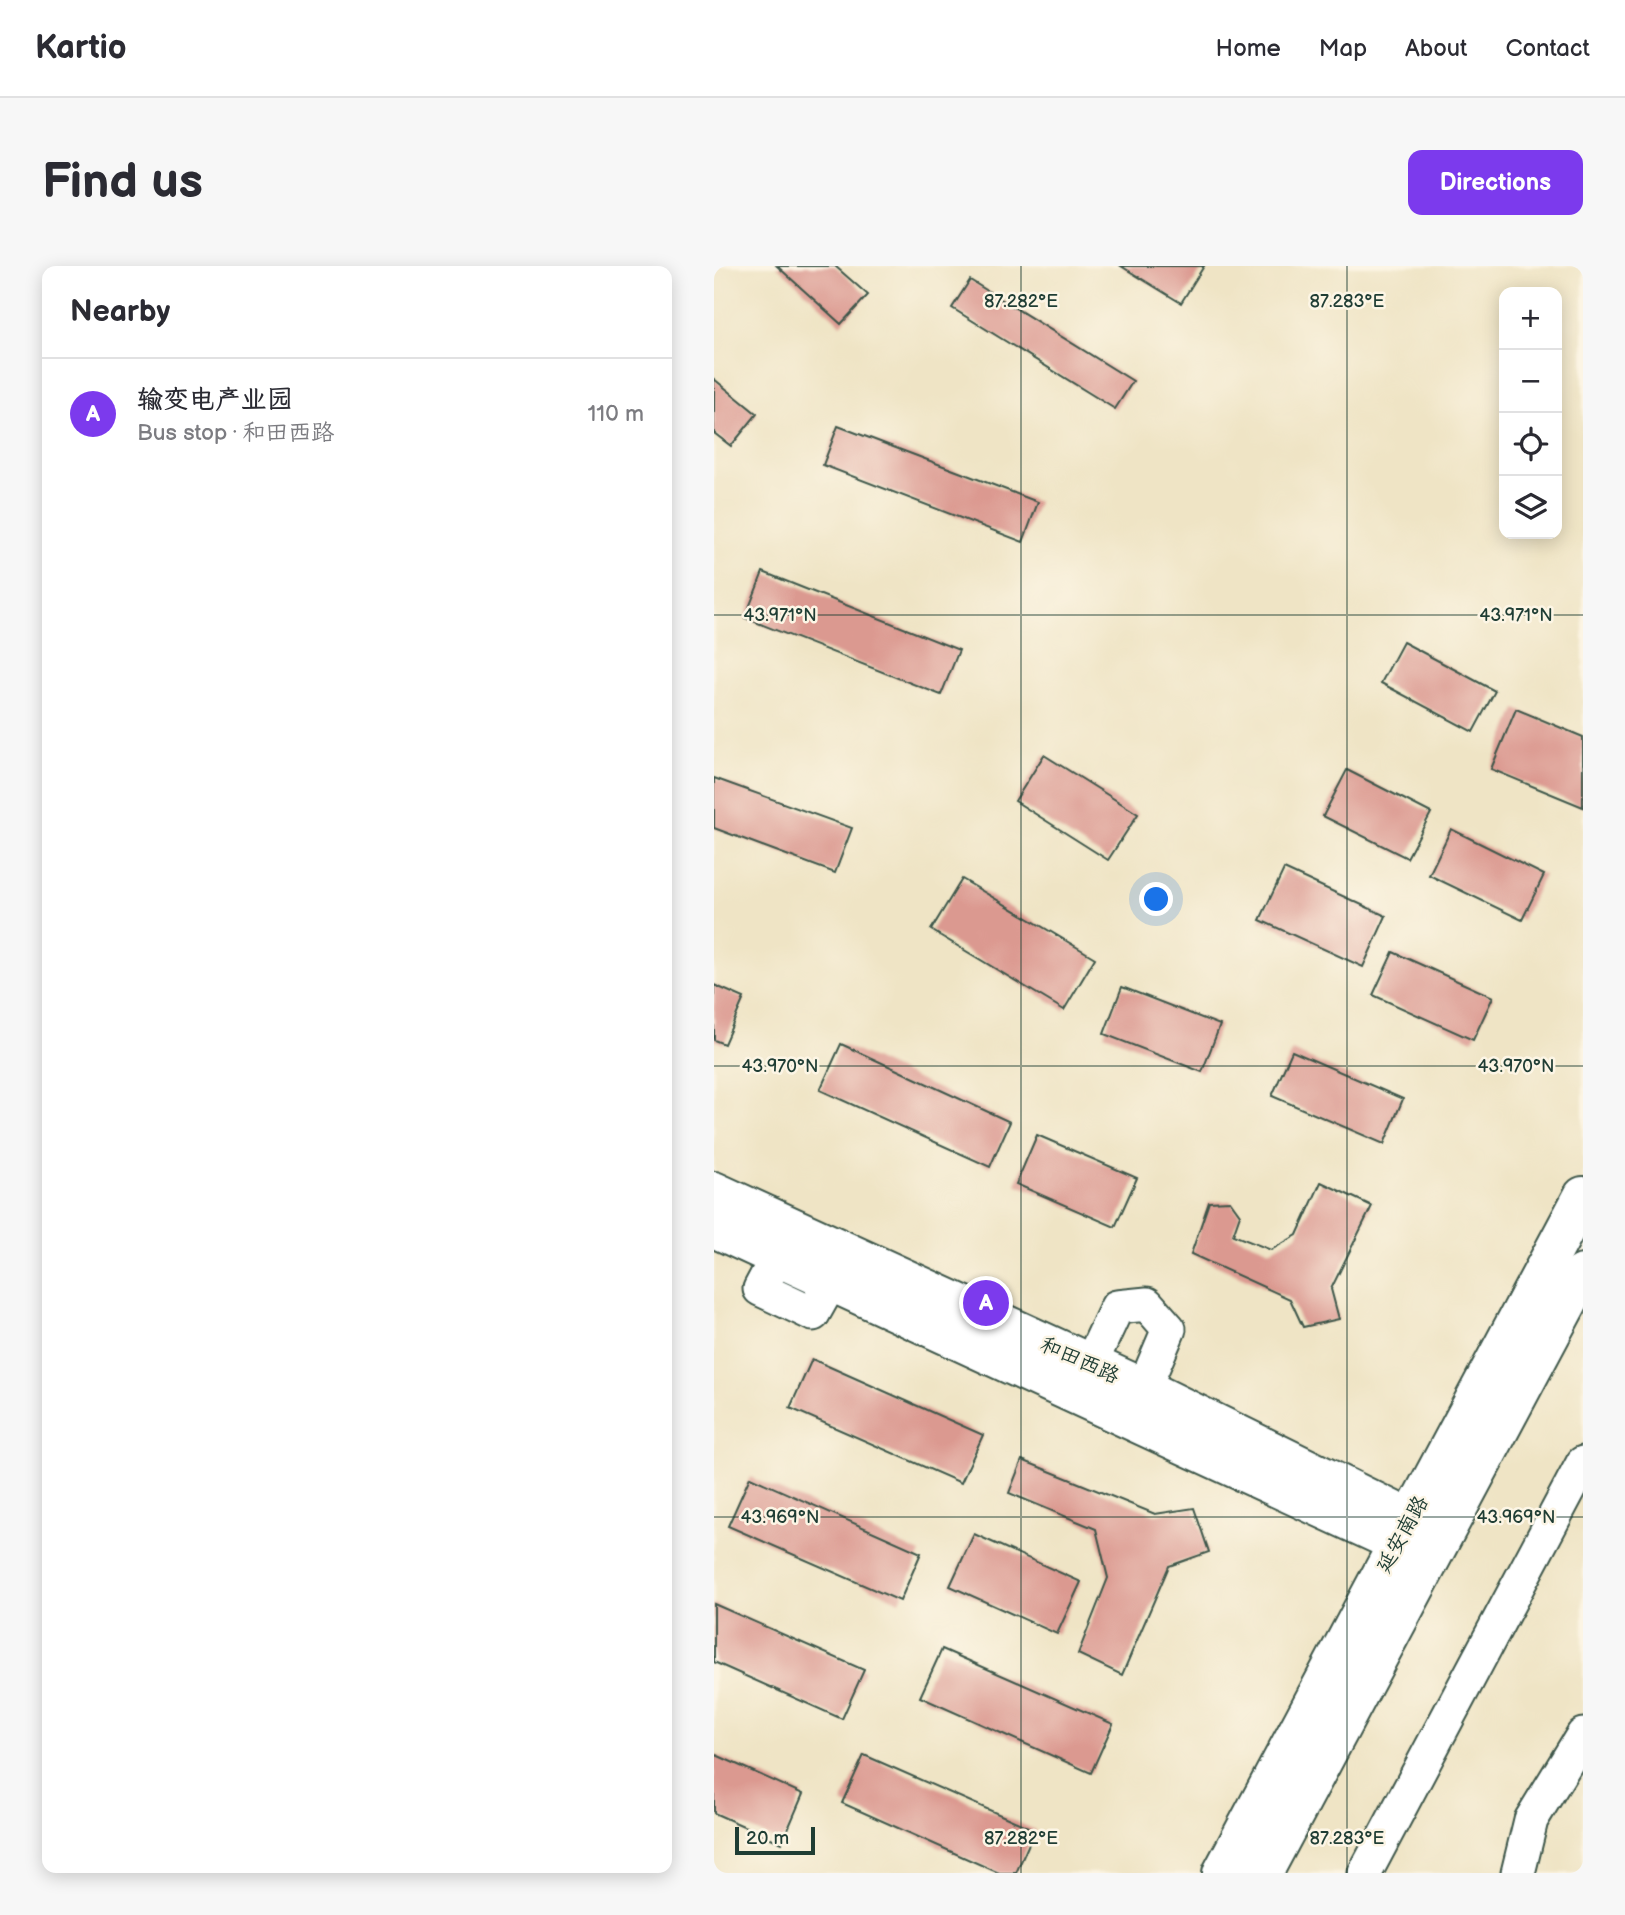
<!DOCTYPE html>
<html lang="en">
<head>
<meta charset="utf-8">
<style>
  body { margin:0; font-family:"Balsamiq Sans","LXGW WenKai TC",sans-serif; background:#f7f7f7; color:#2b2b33 }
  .controls { position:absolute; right:21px; top:21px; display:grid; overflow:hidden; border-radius:14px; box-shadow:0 4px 18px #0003 }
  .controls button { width:63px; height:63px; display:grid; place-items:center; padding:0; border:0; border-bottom:2px solid #e1e1e2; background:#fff; color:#2b2b33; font:35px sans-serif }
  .scale { position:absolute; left:21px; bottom:18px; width:80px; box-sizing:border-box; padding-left:7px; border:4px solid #1f3d34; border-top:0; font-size:19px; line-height:24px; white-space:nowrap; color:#1f3d34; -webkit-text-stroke:5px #fcf5e5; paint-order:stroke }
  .you { position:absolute; left:443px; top:634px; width:24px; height:24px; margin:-18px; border:5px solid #fff; border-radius:50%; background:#1a73e8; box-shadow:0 0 0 10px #1a73e833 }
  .badge { display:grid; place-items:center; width:46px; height:46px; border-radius:50%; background:#7c3aed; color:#fff; font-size:23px; font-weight:700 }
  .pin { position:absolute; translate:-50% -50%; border:4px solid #fff; box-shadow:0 2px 7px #0006 }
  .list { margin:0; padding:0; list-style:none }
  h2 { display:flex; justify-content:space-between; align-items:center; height:91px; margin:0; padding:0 28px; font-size:30px }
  h2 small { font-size:23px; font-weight:400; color:#7c7c81 }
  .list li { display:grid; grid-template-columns:46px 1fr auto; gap:21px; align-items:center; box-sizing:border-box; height:112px; padding:0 28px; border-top:2px solid #e1e1e2 }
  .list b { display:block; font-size:26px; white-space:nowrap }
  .list p { margin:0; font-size:23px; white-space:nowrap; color:#7c7c81 }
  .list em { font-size:23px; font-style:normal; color:#7c7c81 }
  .icon { flex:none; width:38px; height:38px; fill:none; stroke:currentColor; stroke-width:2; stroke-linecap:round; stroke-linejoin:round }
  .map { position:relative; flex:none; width:869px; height:1607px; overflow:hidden; border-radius:14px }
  header { display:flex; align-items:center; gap:42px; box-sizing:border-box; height:98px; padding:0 35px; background:#fff; border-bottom:2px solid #e1e1e2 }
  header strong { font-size:33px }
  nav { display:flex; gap:38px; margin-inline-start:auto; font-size:24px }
  .intro { display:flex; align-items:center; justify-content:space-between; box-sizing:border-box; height:168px; padding:0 42px }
  h1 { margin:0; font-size:49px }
  .button { padding:18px 32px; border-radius:14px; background:#7c3aed; color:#fff; font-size:24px; font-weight:700 }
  main { display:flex; gap:42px; padding:0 42px }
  aside { flex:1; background:#fff; border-radius:14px; box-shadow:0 4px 18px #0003 }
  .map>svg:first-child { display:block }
  .building { fill:#db9990 }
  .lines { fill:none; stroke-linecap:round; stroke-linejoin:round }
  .minor-casing { stroke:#3e564a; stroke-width:37 }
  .major-casing { stroke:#3e564a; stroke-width:42 }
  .minor { stroke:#fff; stroke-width:33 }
  .major { stroke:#fff; stroke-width:38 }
  .ticks { fill:none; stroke:#1f3d34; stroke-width:2; stroke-opacity:0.45 }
  .labels { text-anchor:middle; stroke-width:5; stroke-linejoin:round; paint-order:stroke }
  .street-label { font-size:21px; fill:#1f3d34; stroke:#fcf5e5 }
  .ticks-label { font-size:18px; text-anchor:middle; fill:#1f3d34; stroke:#fcf5e5; stroke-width:5; stroke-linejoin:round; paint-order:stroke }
</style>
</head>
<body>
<header>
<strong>Kartio</strong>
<nav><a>Home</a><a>Map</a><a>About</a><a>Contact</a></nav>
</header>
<div class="intro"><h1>Find us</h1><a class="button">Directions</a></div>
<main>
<aside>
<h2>Nearby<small></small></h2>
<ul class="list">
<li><span class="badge">A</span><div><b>输变电产业园</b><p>Bus stop · 和田西路</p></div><em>110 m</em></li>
</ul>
</aside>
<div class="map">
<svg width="869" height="1607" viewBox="0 0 869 1607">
  <rect width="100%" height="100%" fill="#fcf5e5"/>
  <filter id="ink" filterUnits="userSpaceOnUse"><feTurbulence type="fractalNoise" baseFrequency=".0143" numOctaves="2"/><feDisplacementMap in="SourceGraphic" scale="14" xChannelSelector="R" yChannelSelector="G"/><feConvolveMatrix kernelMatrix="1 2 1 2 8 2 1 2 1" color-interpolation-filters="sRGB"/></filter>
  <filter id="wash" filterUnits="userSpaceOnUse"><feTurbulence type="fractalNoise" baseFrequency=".00686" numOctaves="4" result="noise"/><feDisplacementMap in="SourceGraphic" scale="28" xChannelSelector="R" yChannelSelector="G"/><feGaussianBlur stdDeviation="1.57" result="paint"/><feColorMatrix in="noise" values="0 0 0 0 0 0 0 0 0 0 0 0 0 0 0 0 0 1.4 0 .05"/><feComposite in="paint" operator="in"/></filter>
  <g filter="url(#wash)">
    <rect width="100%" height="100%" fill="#efe4c5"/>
    <g id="blocks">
      <g class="building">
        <path d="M63 0H121L154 29 127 58Z"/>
        <path d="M407 0H490L467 37Z"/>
        <path d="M256 14 419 115 401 143 238 42Z"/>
        <path d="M0 113 43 148 17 180 0 167Z"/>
        <path d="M124 160 324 236 309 276 109 199Z"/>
        <path d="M49 306 245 384 227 429 31 352Z"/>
        <path d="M689 376 781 425 759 466 667 417Z"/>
        <path d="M802 443 869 471V541L777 503Z"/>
        <path d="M330 489 424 548 394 594 301 535Z"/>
        <path d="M633 504 717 547 693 592 609 550Z"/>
        <path d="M0 512 138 562 121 607 0 562Z"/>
        <path d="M737 563 830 609 808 654 715 609Z"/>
        <path d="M570 603 672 650 649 701 546 654Z"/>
        <path d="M248 613 381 692 350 744 217 664Z"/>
        <path d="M679 686 779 731 759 774 659 729Z"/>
        <path d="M0 719 30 732 10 778 0 774Z"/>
        <path d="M408 721 506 759 488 806 390 768Z"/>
        <path d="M127 778 296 856 276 901 106 824Z"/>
        <path d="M578 785 689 833 670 878 558 830Z"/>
        <path d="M323 869 423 912 401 961 302 918Z"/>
        <path d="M607 916 658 940 617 1023 625 1053 589 1061 576 1033 477 988 495 936 516 935 526 949 519 969 557 984 583 969Z"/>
        <path d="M98 1093 269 1169 247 1217 76 1142Z"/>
        <path d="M308 1194 441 1248 480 1242 495 1286 455 1300 408 1409 364 1388 394 1312 382 1263 295 1227Z"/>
        <path d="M36 1211 207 1287 186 1335 14 1260Z"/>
        <path d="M260 1268 367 1316 343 1368 236 1320Z"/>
        <path d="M0 1338 150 1404 128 1453 0 1396Z"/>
        <path d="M228 1383 399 1458 377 1507 206 1431Z"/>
        <path d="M0 1488 89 1528 68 1577 0 1547Z"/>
        <path d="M150 1489 321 1564 302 1607H285L128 1537Z"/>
      </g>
    </g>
  </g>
  <g filter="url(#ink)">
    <use href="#blocks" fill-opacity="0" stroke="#3e564a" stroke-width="2"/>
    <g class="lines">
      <g class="minor-casing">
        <g id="minor">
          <path d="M63 991 46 1023 99 1048 117 1016"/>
          <path d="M376 1099 403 1041 433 1038 455 1063 430 1122"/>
          <path d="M651 1607 869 1197"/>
          <path d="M804 1607 817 1554 869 1469"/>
        </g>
      </g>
      <g class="major-casing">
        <g id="major">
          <path d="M0 925 430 1122 729 1269"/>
          <path d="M0 962 683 1277 714 1296"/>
          <path d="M508 1607 869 930"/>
          <path d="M549 1607 869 1008"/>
        </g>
      </g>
      <use href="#minor" class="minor"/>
      <use href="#major" class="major"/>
    </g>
  </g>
  <path class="ticks" d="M307 0V1607M633 0V1607M0 349H869M0 800H869M0 1251H869"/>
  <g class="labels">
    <g class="street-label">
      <text transform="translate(366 1094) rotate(24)" y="7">和田西路</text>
      <text transform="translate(688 1268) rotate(-61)" y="7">延安南路</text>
    </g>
  </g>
  <g class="ticks-label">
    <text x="307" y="41">87.282°E</text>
    <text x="633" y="41">87.283°E</text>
    <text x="66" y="355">43.971°N</text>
    <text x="802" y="355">43.971°N</text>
    <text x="66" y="806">43.970°N</text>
    <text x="802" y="806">43.970°N</text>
    <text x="66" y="1257">43.969°N</text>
    <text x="802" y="1257">43.969°N</text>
    <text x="307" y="1578">87.282°E</text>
    <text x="633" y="1578">87.283°E</text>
  </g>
</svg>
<div class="controls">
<button>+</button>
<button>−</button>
<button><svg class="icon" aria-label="locate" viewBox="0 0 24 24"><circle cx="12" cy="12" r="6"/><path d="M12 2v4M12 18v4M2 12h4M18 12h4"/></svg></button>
<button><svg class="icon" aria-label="layers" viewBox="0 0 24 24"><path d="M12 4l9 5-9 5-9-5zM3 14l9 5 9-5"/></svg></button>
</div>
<div class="scale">20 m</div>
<div class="you"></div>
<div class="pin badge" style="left:272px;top:1037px">A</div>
</div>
</main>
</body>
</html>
